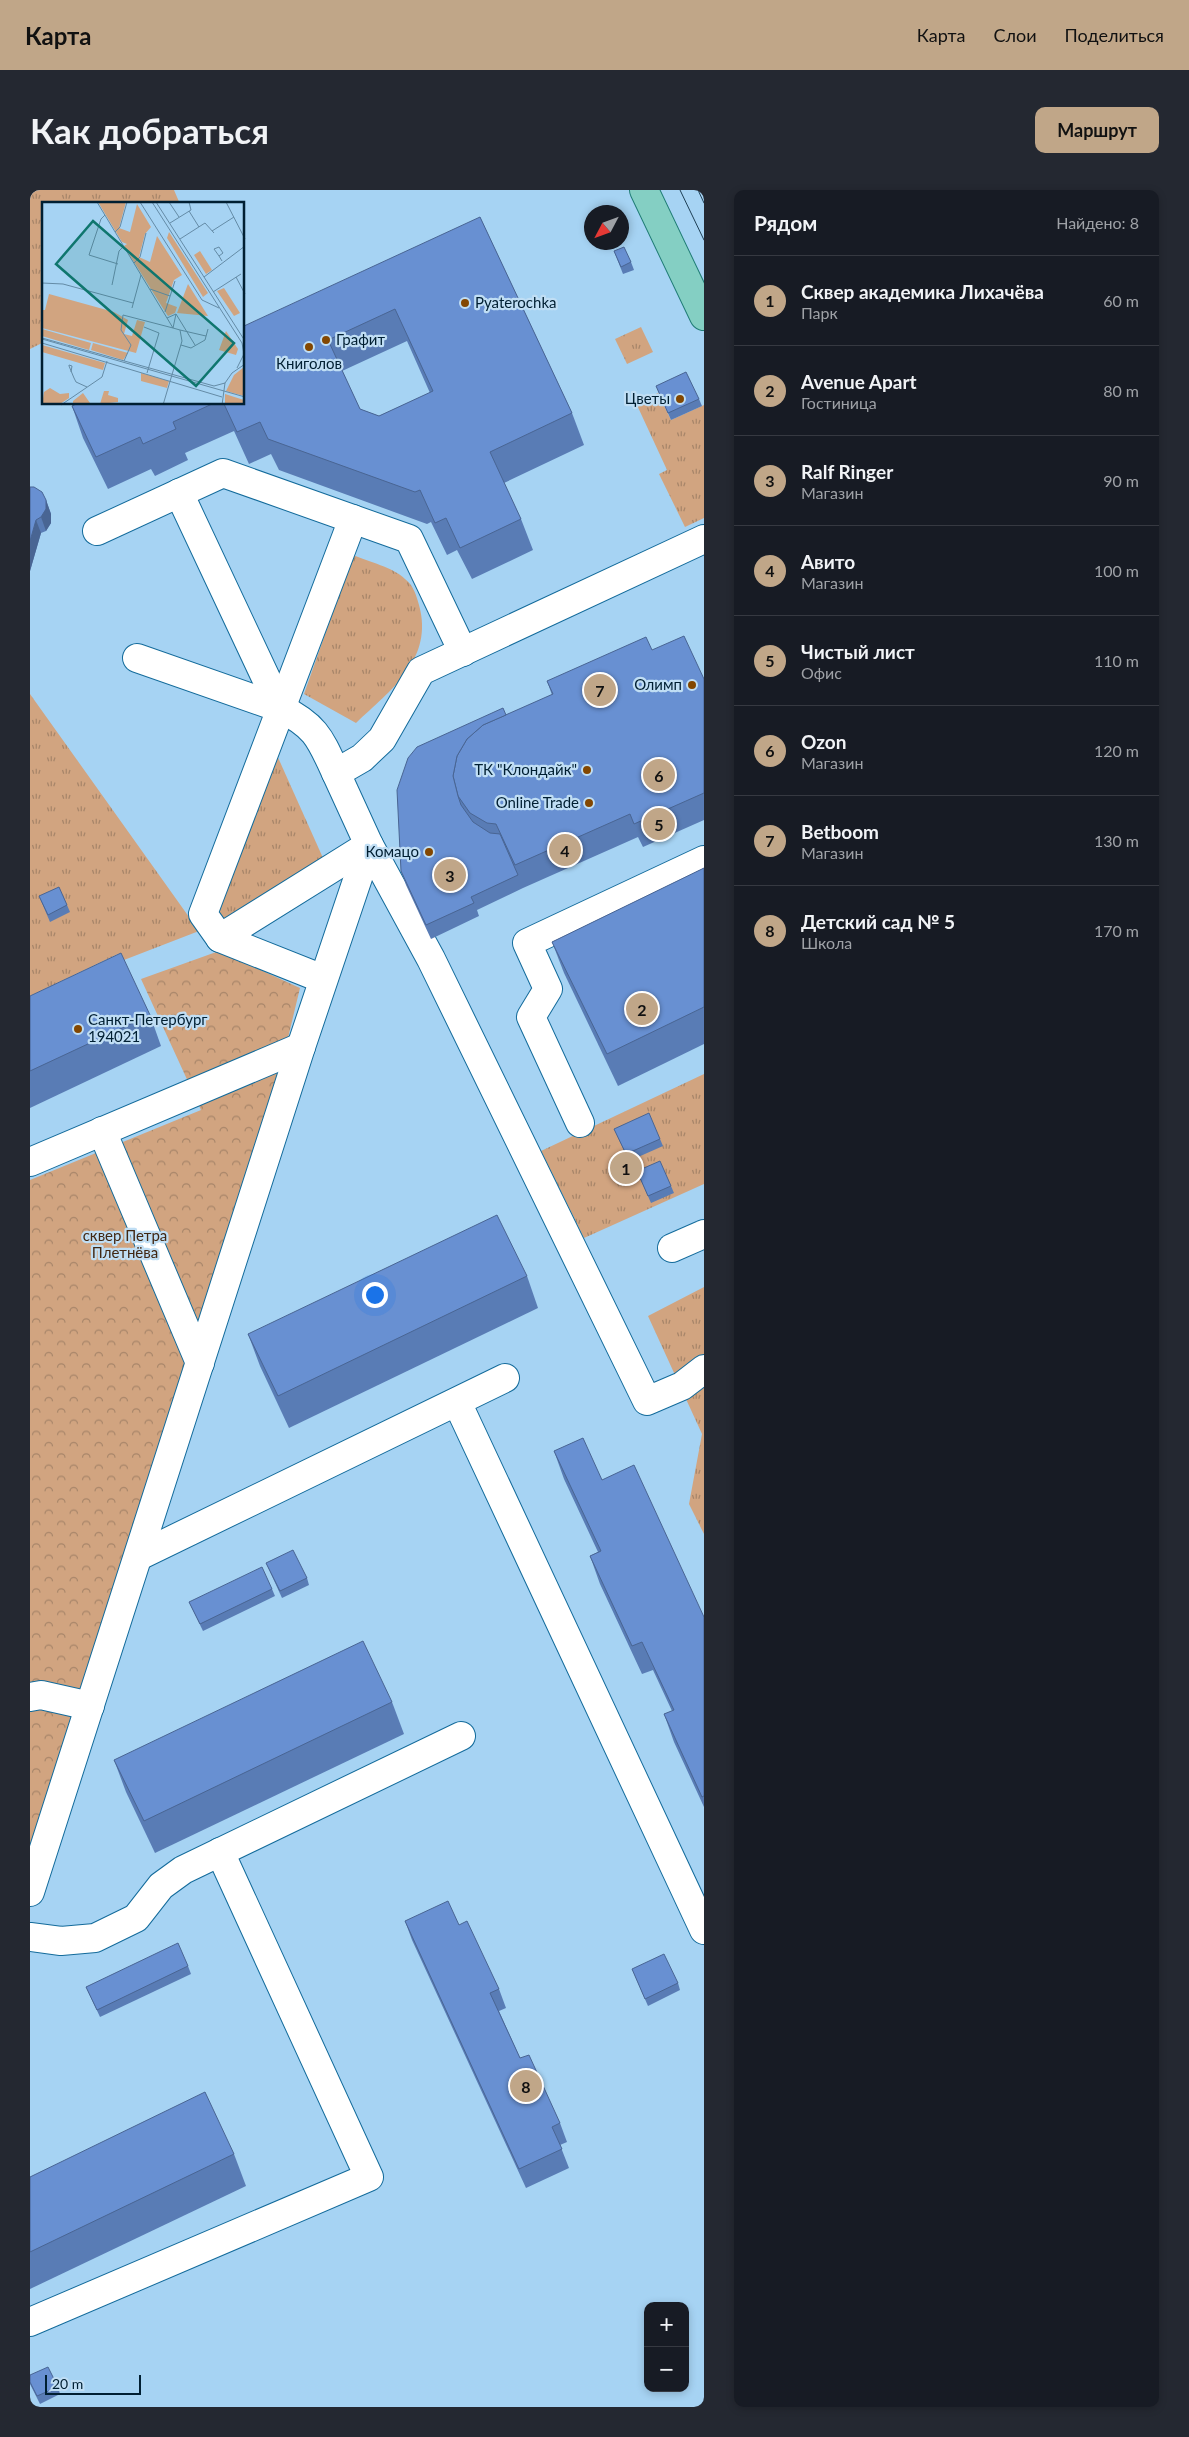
<!DOCTYPE html>
<html lang="ru">
<head>
<meta charset="utf-8">
<style>
  body { margin:0; font-family:Lato,sans-serif; background:#242831; color:#f1f3f6 }
  .controls { position:absolute; right:15px; bottom:15px; display:grid; overflow:hidden; border-radius:10px; box-shadow:0 2px 8px #0003 }
  .controls button { width:45px; height:45px; display:grid; place-items:center; padding:0; border:0; border-bottom:1px solid #363941; background:#171b24; color:#f1f3f6; font:25px sans-serif }
  .compass { position:absolute; left:554px; top:15px; width:45px; height:45px; border-radius:50%; background:#171b24; box-shadow:0 2px 8px #0003; rotate:229deg }
  .scale { position:absolute; left:15px; bottom:12px; width:96px; box-sizing:border-box; padding-left:5px; border:2px solid #001f32; border-top:0; font-size:14px; line-height:18px; white-space:nowrap; color:#001f32; -webkit-text-stroke:4px #c0def4; paint-order:stroke }
  .you { position:absolute; left:344px; top:1104px; width:18px; height:18px; margin:-12px; border:4px solid #fff; border-radius:50%; background:#1a73e8; box-shadow:0 0 0 8px #1a73e833 }
  .badge { display:grid; place-items:center; width:32px; height:32px; border-radius:50%; background:#c0a688; color:#111; font-size:16px; font-weight:700 }
  .pin { position:absolute; translate:-50% -50%; border:2px solid #fff; box-shadow:0 1px 5px #0006 }
  .list { margin:0; padding:0; list-style:none }
  h2 { display:flex; justify-content:space-between; align-items:center; height:65px; margin:0; padding:0 20px; font-size:21px }
  h2 small { font-size:16px; font-weight:400; color:#9ea1a6 }
  .list li { display:grid; grid-template-columns:32px 1fr auto; gap:15px; align-items:center; box-sizing:border-box; height:90px; padding:0 20px; border-top:1px solid #363941 }
  .list b { display:block; font-size:19px; white-space:nowrap }
  .list p { margin:0; font-size:16px; white-space:nowrap; color:#9ea1a6 }
  .list em { font-size:16px; font-style:normal; color:#9ea1a6 }
  .map { position:relative; flex:none; width:674px; height:2217px; overflow:hidden; border-radius:10px }
  header { display:flex; align-items:center; gap:30px; box-sizing:border-box; height:70px; padding:0 25px; background:#c0a688; color:#111 }
  header strong { font-size:24px }
  nav { display:flex; gap:28px; margin-inline-start:auto; font-size:18px }
  .intro { display:flex; align-items:center; justify-content:space-between; box-sizing:border-box; height:120px; padding:0 30px }
  h1 { margin:0; font-size:35px }
  .button { padding:12px 22px; border-radius:10px; background:#c0a688; color:#111; font-size:18px; font-weight:700 }
  main { display:flex; gap:30px; padding:0 30px }
  aside { flex:1; background:#171b24; border-radius:10px; box-shadow:0 2px 8px #0003 }
  .map>svg:first-child { display:block }
  .grass { fill:url(#grass-tufts) }
  .forest { fill:url(#forest-crowns) }
  .lines { fill:none; stroke-linecap:round; stroke-linejoin:round }
  .minor-casing { stroke:#136b9b; stroke-width:30 }
  .major-casing { stroke:#207d76; stroke-width:30 }
  .minor { stroke:#fff; stroke-width:28 }
  .major { stroke:#84cfc3; stroke-width:28 }
  .tram { stroke:#1e3f55; stroke-width:1 }
  .wall { fill:#597cb5; fill-rule:evenodd }
  .shaded-wall { fill:#496593 }
  .building { fill:#6890d2; stroke:#496593; fill-rule:evenodd }
  .poi-dot { fill:#834701; stroke:#c0def4; stroke-width:2 }
  .labels { text-anchor:middle; stroke-width:4.5; stroke-linejoin:round; paint-order:stroke }
  .poi-label { font-size:15px; fill:#001f32; stroke:#c0def4; text-anchor:end }
  .park-label { font-size:15px; fill:#412712; stroke:#c0def4 }
  .inset-road { fill:none; stroke:#648ba6; stroke-width:1 }
  .view { fill:#0f766e; fill-opacity:0.15; stroke:#0f766e; stroke-width:2.5 }
  .inset-edge { fill:none; stroke:#001f32; stroke-width:2.5 }
</style>
</head>
<body>
<header>
<strong>Карта</strong>
<nav><a>Карта</a><a>Слои</a><a>Поделиться</a></nav>
</header>
<div class="intro"><h1>Как добраться</h1><a class="button">Маршрут</a></div>
<main>
<div class="map">
<svg width="674" height="2217" viewBox="0 0 674 2217">
  <defs>
    <pattern id="grass-tufts" width="24" height="20" patternUnits="userSpaceOnUse" patternTransform="scale(1.25)"><rect width="24" height="20" fill="#d1a480"/><path d="M3 7l-1-3M5 7V3M7 7l1-3M15 17l-1-3M17 17v-4M19 17l1-3" fill="none" stroke="#a78569"/></pattern>
    <pattern id="forest-crowns" width="20" height="18" patternUnits="userSpaceOnUse" patternTransform="scale(1.25)"><rect width="20" height="18" fill="#d1a480"/><path d="M2 6a3 3 0 1 1 6 0M12 15a3 3 0 1 1 6 0" fill="none" stroke="#a78569"/></pattern>
  </defs>
  <rect width="100%" height="100%" fill="#a6d3f3"/>
  <g class="grass">
    <path d="M0 0H144L150 14H14V152L0 159Z"/>
    <path d="M611 137 623 162 597 174 585 149Z"/>
    <path d="M628 203 641 230 674 215V328L655 337 629 284 637 280 606 213Z"/>
    <path d="M323 365C339 372 363 377 375 389 384 396 386 405 389 415 404 469 361 500 326 533L274 504Z"/>
    <path d="M0 504 169 741 94 770 88 764 0 806Z"/>
    <path d="M246 563 293 668 196 732 187 720Z"/>
    <path d="M674 884V994L554 1048 511 961Z"/>
    <path d="M674 1097V1344L659 1314 672 1244 618 1126Z"/>
  </g>
  <path class="forest" d="M189 761 270 798 250 881 0 1670V990L171 920 111 789Z"/>
  <g class="lines">
    <g class="minor-casing">
      <g id="minor">
        <path d="M149 303 250 518"/>
        <path d="M67 341 193 283 379 349 433 462"/>
        <path d="M107 468 250 518C286 536 290 548 306 583"/>
        <path d="M190 748 173 724 323 329"/>
        <path d="M293 789 190 748 339 655 401 769 617 1211 652 1196 674 1179"/>
        <path d="M550 933 501 827 518 799 497 753 674 670"/>
        <path d="M72 941 170 1173"/>
        <path d="M0 972 271 857"/>
        <path d="M642 1058 674 1044"/>
        <path d="M427 1212 674 1740"/>
        <path d="M109 1366 475 1188"/>
        <path d="M0 1507 11 1505 60 1516"/>
        <path d="M0 1702 271 857 339 655 306 583 332 568 352 549 391 481 674 349"/>
        <path d="M0 1747 31 1751 65 1748 106 1728 131 1696 153 1680 431 1546"/>
        <path d="M0 2132 339 1987 190 1662"/>
      </g>
    </g>
    <g class="major-casing">
      <path id="major" d="M614 0 674 126"/>
    </g>
    <use href="#minor" class="minor"/>
    <use href="#major" class="major"/>
    <g class="tram">
      <path d="M650 0 674 50"/>
      <path d="M668 0 674 13"/>
    </g>
  </g>
  <g class="wall">
    <path d="M450 27 542 223 554 255 474 293 491 329 503 360 442 389 427 360 417 365 401 332 397 334 249 280 241 264 219 274 204 241 155 263 158 270 125 286 121 279 78 299 53 248 42 216 46 214H214ZM377 151 400 203 349 226 330 219 312 181Z"/>
    <path d="M584 61 601 72 604 80 593 84Z"/>
    <path d="M626 196 669 209 672 216 641 230Z"/>
    <path d="M0 297 16 310 21 324V333L16 341 11 343 0 381Z"/>
    <path d="M622 460 674 489V630L613 657 608 647 493 698 447 720 449 726 401 749 376 695 371 681 476 525 522 505 517 491Z"/>
    <path d="M674 678V854L588 896 534 783 522 752Z"/>
    <path d="M9 706 37 715 40 722 20 732Z"/>
    <path d="M0 806 120 825 131 856 0 918Z"/>
    <path d="M584 939 630 949 633 956 599 971Z"/>
    <path d="M607 981 641 996 644 1003 621 1013Z"/>
    <path d="M497 1086 508 1118 259 1238 230 1176 218 1144Z"/>
    <path d="M524 1261 572 1290 674 1427V1617L644 1552 634 1524 642 1521 623 1480 612 1484 570 1394 560 1366 568 1362 534 1289Z"/>
    <path d="M236 1373 277 1388 279 1395 252 1408Z"/>
    <path d="M242 1399 245 1406 173 1441 159 1412Z"/>
    <path d="M362 1512 374 1544 125 1663 96 1602 84 1570Z"/>
    <path d="M375 1731 429 1735 469 1799 476 1818 469 1821 490 1868 530 1933 537 1952 530 1955 539 1978 496 1998 382 1750Z"/>
    <path d="M158 1776 161 1784 70 1827 56 1797Z"/>
    <path d="M602 1779 648 1793 650 1800 618 1816Z"/>
    <path d="M204 1964 216 1996 0 2099V1987Z"/>
    <path d="M0 2185 28 2197 30 2204 10 2214 0 2194Z"/>
  </g>
  <g class="shaded-wall">
    <path d="M16 310 21 324V333L16 341 11 327Z"/>
    <path d="M6 330 11 343 0 381V351Z"/>
  </g>
  <g class="building">
    <path d="M450 27 542 223 460 262 491 329 430 358 416 328 405 333 390 300 385 302 238 249 230 232 207 242 194 214H214V136ZM365 119 403 201 349 226 330 219 298 150Z"/>
    <path d="M594 57 601 72 591 77 584 61Z"/>
    <path d="M656 182 669 209 638 223 626 196Z"/>
    <path d="M46 214H182L143 232 146 239 113 254 110 247 66 267 42 216Z"/>
    <path d="M0 297H4L12 302 16 310V319L11 327 6 330 0 351Z"/>
    <path d="M654 446 674 489V603L604 634 600 624 485 675 466 634 457 633 440 623 428 606 423 586 427 566 437 549 453 535 523 504 517 491 616 447 622 460Z"/>
    <path d="M473 518 476 525 453 535 437 549 427 566 423 586 428 606 431 615 443 632 460 643 470 644 488 685 441 707 444 713 396 735 371 681 367 600 378 568 387 557Z"/>
    <path d="M674 678V817L577 864 522 752Z"/>
    <path d="M29 697 37 715 18 725 9 706Z"/>
    <path d="M91 763 120 825 0 881V806Z"/>
    <path d="M619 923 630 949 596 964 584 939Z"/>
    <path d="M630 971 641 996 618 1006 607 981Z"/>
    <path d="M467 1025 497 1086 248 1206 218 1144Z"/>
    <path d="M553 1248 572 1290 604 1275 674 1427V1606L672 1607 634 1524 644 1520 612 1452 602 1456 560 1366 571 1361 524 1261Z"/>
    <path d="M263 1360 277 1388 250 1401 236 1373Z"/>
    <path d="M232 1377 242 1399 170 1434 159 1412Z"/>
    <path d="M333 1451 362 1512 114 1631 84 1570Z"/>
    <path d="M418 1711 429 1735 437 1731 469 1799 460 1803 490 1868 499 1865 530 1933 522 1937 532 1959 489 1979 375 1731Z"/>
    <path d="M148 1753 158 1776 67 1820 56 1797Z"/>
    <path d="M634 1764 648 1793 615 1809 602 1779Z"/>
    <path d="M175 1902 204 1964 0 2062V1987Z"/>
    <path d="M18 2177 28 2197 7 2206 0 2192V2185Z"/>
  </g>
  <g class="poi-dot">
    <circle cx="435" cy="113" r="5"/>
    <circle cx="296" cy="150" r="5"/>
    <circle cx="279" cy="157" r="5"/>
    <circle cx="650" cy="209" r="5"/>
    <circle cx="662" cy="495" r="5"/>
    <circle cx="557" cy="580" r="5"/>
    <circle cx="559" cy="613" r="5"/>
    <circle cx="399" cy="662" r="5"/>
    <circle cx="48" cy="839" r="5"/>
  </g>
  <g class="labels">
    <g class="poi-label">
      <text x="445" y="118" text-anchor="start">Pyaterochka</text>
      <text x="306" y="155" text-anchor="start">Графит</text>
      <text x="279" y="179" text-anchor="middle">Книголов</text>
      <text x="640" y="214">Цветы</text>
      <text x="652" y="500">Олимп</text>
      <text x="547" y="585">ТК "Клондайк"</text>
      <text x="549" y="618">Online Trade</text>
      <text x="389" y="667">Комацо</text>
      <text x="58" y="835" text-anchor="start">Санкт-Петербург<tspan x="58" dy="17">194021</tspan></text>
    </g>
    <g class="park-label">
      <text x="95" y="1051">сквер Петра<tspan x="95" dy="17">Плетнёва</tspan></text>
    </g>
  </g>
  <g transform="translate(12 12)">
    <rect width="202" height="202" fill="#a6d3f3"/>
    <path d="M127 30 166 91 161 95 125 36ZM158 49 170 68 164 72 152 53ZM146 82 166 114 135 111ZM182 86 198 111 192 114 175 89ZM7 92 72 110 86 118 82 132 90 134 95 118 103 120 94 151 0 126V108H3ZM184 129 196 147 194 153 177 148ZM202 165V194L184 189 192 173ZM183 192 202 198V202L183 203Z" fill="#d1a480"/>
    <path d="M56 0H84L77 26 88 30 95 2 109 25 103 32 97 55 108 60 115 34 140 73 132 78 124 101 135 105 133 111 126 114 122 108 82 44 85 42 80 40ZM0 127 49 141 47 148 0 134ZM51 141 86 151 81 158 49 148ZM0 143 63 161 61 168 0 150ZM99 171 127 179 125 186 99 179ZM8 186 18 192 27 191V196L18 202 0 203 2 190ZM62 189H67L66 193 76 196V200L58 202ZM41 191 48 201 57 202H31V199Z" fill="#d1a480"/>
    <path class="inset-road" d="M55 0 131 126 138 128 140 139 121 203M98 0 160 98 177 106M110 0 200 141 202 152 195 166M114 0 203 139M127 0 137 15M184 0 203 37M147 9 157 25M63 13 59 17 47 53 76 62M128 21 149 8 147 0M170 29 192 15M73 30 78 25 85 0M138 37 163 21 172 31M177 54 181 51 177 45 172 47 177 54 180 59M92 61 98 55 104 31M162 75 203 44M194 75 203 92M0 81 21 82 91 101M70 83 77 49 82 44M108 87 128 94M171 90 199 72M90 106 99 73M123 110 133 79M134 112 153 143M102 125 117 131 105 171M138 128 164 134M0 136 172 184 183 181M0 137 203 195M0 141 180 195M139 143 149 146 163 138 166 127M82 159 89 143 79 128 81 113 131 126 134 112 125 116M29 170 30 164 27 163V164L32 176 34 180 45 185M19 203 60 175 65 159M180 203 183 181 190 171 203 162"/>
    <path class="view" d="M51 19 192 141 154 184 14 62Z"/>
    <rect width="202" height="202" class="inset-edge"/>
  </g>
</svg>
<div class="controls">
<button>+</button>
<button>−</button>
</div>
<svg class="compass" viewBox="-18 -18 36 36"><path d="M0-13l5 13h-10z" fill="#e53935"/><path d="M0 13l5-13h-10z" fill="#9ea1a6"/></svg>
<div class="scale">20 m</div>
<div class="you"></div>
<div class="pin badge" style="left:596px;top:978px">1</div>
<div class="pin badge" style="left:612px;top:819px">2</div>
<div class="pin badge" style="left:420px;top:685px">3</div>
<div class="pin badge" style="left:535px;top:660px">4</div>
<div class="pin badge" style="left:629px;top:634px">5</div>
<div class="pin badge" style="left:629px;top:585px">6</div>
<div class="pin badge" style="left:570px;top:500px">7</div>
<div class="pin badge" style="left:496px;top:1896px">8</div>
</div>
<aside>
<h2>Рядом<small>Найдено: 8</small></h2>
<ul class="list">
<li><span class="badge">1</span><div><b>Сквер академика Лихачёва</b><p>Парк</p></div><em>60 m</em></li>
<li><span class="badge">2</span><div><b>Avenue Apart</b><p>Гостиница</p></div><em>80 m</em></li>
<li><span class="badge">3</span><div><b>Ralf Ringer</b><p>Магазин</p></div><em>90 m</em></li>
<li><span class="badge">4</span><div><b>Авито</b><p>Магазин</p></div><em>100 m</em></li>
<li><span class="badge">5</span><div><b>Чистый лист</b><p>Офис</p></div><em>110 m</em></li>
<li><span class="badge">6</span><div><b>Ozon</b><p>Магазин</p></div><em>120 m</em></li>
<li><span class="badge">7</span><div><b>Betboom</b><p>Магазин</p></div><em>130 m</em></li>
<li><span class="badge">8</span><div><b>Детский сад № 5</b><p>Школа</p></div><em>170 m</em></li>
</ul>
</aside>
</main>
</body>
</html>
